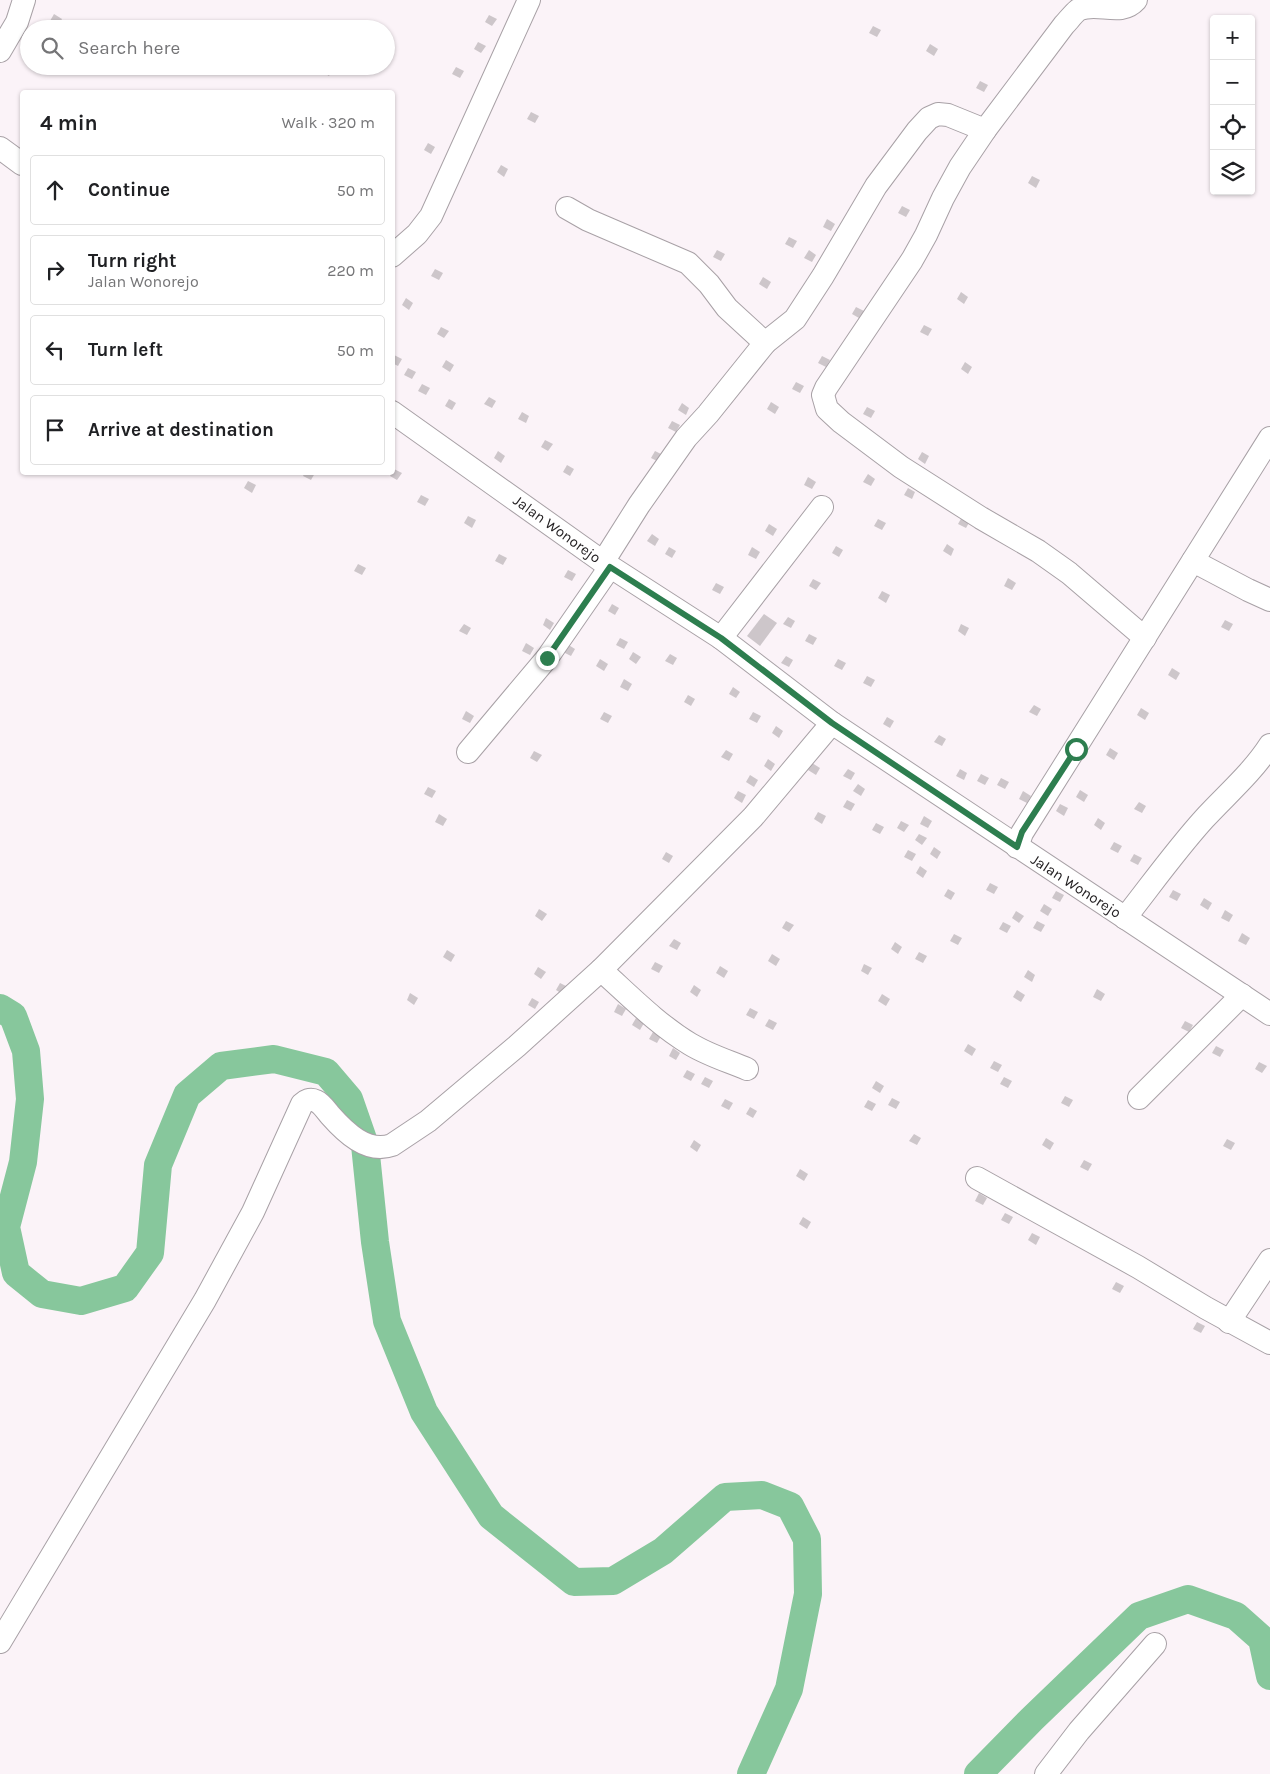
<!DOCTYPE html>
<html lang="en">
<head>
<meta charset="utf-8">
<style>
  body { margin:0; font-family:Karla,sans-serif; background:#f2f2f2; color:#202124 }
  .controls { position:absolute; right:15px; top:15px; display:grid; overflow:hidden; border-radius:5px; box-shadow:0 1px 4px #0004 }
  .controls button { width:45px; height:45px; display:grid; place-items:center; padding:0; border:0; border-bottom:1px solid #e0e0e0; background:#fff; color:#202124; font:25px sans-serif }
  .stop { position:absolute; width:15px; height:15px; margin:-11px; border:4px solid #2d7e4f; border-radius:50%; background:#fff }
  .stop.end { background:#2d7e4f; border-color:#fff; box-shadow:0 1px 5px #0008 }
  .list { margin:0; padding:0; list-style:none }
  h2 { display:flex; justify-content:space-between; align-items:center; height:65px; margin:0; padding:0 20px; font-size:21px }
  h2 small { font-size:16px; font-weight:400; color:#757577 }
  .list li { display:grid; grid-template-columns:32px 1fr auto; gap:15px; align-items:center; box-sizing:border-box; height:70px; margin:0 10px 10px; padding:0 10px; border:1px solid #e0e0e0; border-radius:5px }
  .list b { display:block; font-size:19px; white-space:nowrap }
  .list p { margin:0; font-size:16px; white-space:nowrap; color:#757577 }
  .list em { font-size:16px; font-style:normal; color:#757577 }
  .icon { flex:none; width:28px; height:28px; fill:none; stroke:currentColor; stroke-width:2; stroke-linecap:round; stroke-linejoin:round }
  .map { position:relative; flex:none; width:1270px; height:1774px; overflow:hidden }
  .search { position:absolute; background:#fff; box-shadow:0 1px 4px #0004; left:20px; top:20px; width:375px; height:55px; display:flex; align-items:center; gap:12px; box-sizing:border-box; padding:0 18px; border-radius:28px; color:#757577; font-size:19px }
  .panel { position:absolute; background:#fff; box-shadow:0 1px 4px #0004; left:20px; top:90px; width:375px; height:385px; border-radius:5px }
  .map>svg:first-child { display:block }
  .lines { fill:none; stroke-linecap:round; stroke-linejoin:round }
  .river { stroke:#87c79c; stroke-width:28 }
  .building { fill:#cdc6ca }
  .minor-casing { stroke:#a8a1a6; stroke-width:24 }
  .minor { stroke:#fff; stroke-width:22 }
  .route { stroke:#2d7e4f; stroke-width:6 }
  .labels { text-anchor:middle; stroke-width:4; stroke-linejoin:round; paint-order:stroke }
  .street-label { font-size:15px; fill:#242123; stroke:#fff }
</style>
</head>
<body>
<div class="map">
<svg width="1270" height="1774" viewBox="0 0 1270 1774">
  <rect width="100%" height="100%" fill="#fbf3f8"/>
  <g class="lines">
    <g class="river">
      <path d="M0 1008 13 1016 26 1051 30 1099 23 1162 6 1227 16 1273 42 1294 81 1301 125 1288 150 1253 158 1165 187 1095 221 1066 274 1059 326 1072 349 1099 365 1145 375 1242 387 1321 424 1412 491 1516 574 1582 613 1581 663 1551 725 1497 762 1495 790 1506 807 1539 808 1594 789 1689 751 1774"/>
      <path d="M978 1774 1032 1719 1139 1616 1188 1599 1236 1616 1262 1639 1270 1676"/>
    </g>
  </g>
  <g class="building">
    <path d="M54 14 62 19 58 26 50 21Z"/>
    <path d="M489 15 497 19 492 26 485 22Z"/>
    <path d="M147 21 155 25 153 29 143 28Z"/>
    <path d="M873 26 881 30 877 37 869 33Z"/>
    <path d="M478 42 486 46 481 53 474 49Z"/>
    <path d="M930 44 938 49 934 56 926 51Z"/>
    <path d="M324 66 333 68 329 76 321 71Z"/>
    <path d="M456 67 464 71 460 78 452 74Z"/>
    <path d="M980 81 988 85 984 92 976 88Z"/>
    <path d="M531 112 539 116 535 123 527 119Z"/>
    <path d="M428 143 435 147 431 154 424 150Z"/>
    <path d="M501 165 508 169 504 177 497 172Z"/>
    <path d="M1032 176 1040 180 1036 188 1028 183Z"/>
    <path d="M902 206 910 210 906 217 898 213Z"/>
    <path d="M827 219 835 224 831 231 823 227Z"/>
    <path d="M789 237 797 241 793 248 785 244Z"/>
    <path d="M717 250 725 254 721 261 713 257Z"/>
    <path d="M809 250 816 255 812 262 804 258Z"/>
    <path d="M435 269 443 273 439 280 431 276Z"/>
    <path d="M763 277 771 282 767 289 759 284Z"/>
    <path d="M961 292 968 297 964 304 957 299Z"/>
    <path d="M406 298 413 303 409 310 402 305Z"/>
    <path d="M856 307 864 311 859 318 852 314Z"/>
    <path d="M924 325 932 329 928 336 920 332Z"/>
    <path d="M441 327 449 331 444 338 437 334Z"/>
    <path d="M394 355 402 359 398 366 392 363Z"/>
    <path d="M822 356 830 360 826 367 818 363Z"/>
    <path d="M446 360 454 365 450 372 442 367Z"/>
    <path d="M965 362 972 367 968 374 961 369Z"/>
    <path d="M408 368 416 372 412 379 404 375Z"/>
    <path d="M796 382 804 386 800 393 792 389Z"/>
    <path d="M422 384 430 388 426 395 418 391Z"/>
    <path d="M489 397 496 401 492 408 484 404Z"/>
    <path d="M449 399 456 403 452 410 445 406Z"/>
    <path d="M771 402 779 407 775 414 767 409Z"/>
    <path d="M682 403 689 408 686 415 678 410Z"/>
    <path d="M867 407 875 411 871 418 863 414Z"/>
    <path d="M522 412 529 416 526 423 518 419Z"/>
    <path d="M672 421 680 425 676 432 668 428Z"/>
    <path d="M545 440 553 444 548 451 541 447Z"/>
    <path d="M498 451 505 456 501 463 494 458Z"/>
    <path d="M655 451 663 455 659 462 651 458Z"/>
    <path d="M922 452 929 456 925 464 918 459Z"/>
    <path d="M567 465 574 469 570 476 563 472Z"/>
    <path d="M394 469 402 473 397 480 390 476Z"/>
    <path d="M305 472H314L315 473 311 480 303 476Z"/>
    <path d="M868 474 875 479 871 486 863 482Z"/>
    <path d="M808 477 816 482 812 489 804 485Z"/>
    <path d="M248 481 256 485 252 493 244 488Z"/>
    <path d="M908 488 915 492 912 499 904 495Z"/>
    <path d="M421 495 429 499 425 506 417 502Z"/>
    <path d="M468 516 476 520 472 528 464 523Z"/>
    <path d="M962 517 970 521 966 528 958 524Z"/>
    <path d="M878 519 886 523 882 530 874 526Z"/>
    <path d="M769 524 777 529 773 536 765 531Z"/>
    <path d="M652 534 659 539 655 546 647 541Z"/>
    <path d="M947 544 954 549 951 556 943 551Z"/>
    <path d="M836 546 843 550 839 557 832 553Z"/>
    <path d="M669 547 676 551 672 558 665 554Z"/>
    <path d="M752 547 760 552 756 559 748 555Z"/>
    <path d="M499 554 507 558 503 565 495 561Z"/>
    <path d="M358 564 366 568 362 575 354 571Z"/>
    <path d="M568 570 576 574 572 581 564 577Z"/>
    <path d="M1008 578 1016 583 1012 590 1004 586Z"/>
    <path d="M813 579 821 583 816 590 809 586Z"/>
    <path d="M716 583 724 587 720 594 712 590Z"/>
    <path d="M882 591 890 595 886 603 878 598Z"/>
    <path d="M612 604 619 608 615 615 608 611Z"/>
    <path d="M764 614 777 623 760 646 747 636Z"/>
    <path d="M788 617 795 621 791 628 783 624Z"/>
    <path d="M546 618 554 623 550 630 543 625Z"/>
    <path d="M1225 620 1233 624 1229 631 1221 627Z"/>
    <path d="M464 624 471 628 467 635 459 631Z"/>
    <path d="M961 624 969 628 965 636 958 631Z"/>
    <path d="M809 634 817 638 813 645 805 641Z"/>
    <path d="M620 638 628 642 624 649 616 645Z"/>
    <path d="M526 643 534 648 530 655 522 651Z"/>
    <path d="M567 644 575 649 571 656 563 652Z"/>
    <path d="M633 652 641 657 636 664 629 659Z"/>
    <path d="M670 654 677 658 673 665 665 661Z"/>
    <path d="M786 656 793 660 789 667 781 663Z"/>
    <path d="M600 659 608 664 604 671 596 666Z"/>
    <path d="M838 659 846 663 842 670 834 666Z"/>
    <path d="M1172 668 1180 673 1176 680 1168 675Z"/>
    <path d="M867 676 875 680 871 687 863 683Z"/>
    <path d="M624 679 632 684 628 691 620 687Z"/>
    <path d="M733 687 740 692 736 698 729 694Z"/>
    <path d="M688 695 695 699 691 706 684 702Z"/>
    <path d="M1034 705 1041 709 1037 716 1029 712Z"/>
    <path d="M1141 708 1149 713 1145 720 1137 715Z"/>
    <path d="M466 711 474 716 470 723 462 719Z"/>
    <path d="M604 712 612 716 608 723 600 719Z"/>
    <path d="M753 712 761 716 757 723 749 719Z"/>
    <path d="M887 717 894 721 890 728 883 724Z"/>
    <path d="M776 726 783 731 779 738 772 733Z"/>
    <path d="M939 735 946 739 942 746 934 742Z"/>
    <path d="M1110 748 1118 753 1114 760 1106 755Z"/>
    <path d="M726 750 733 754 729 761 721 757Z"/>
    <path d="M534 751 542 755 537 762 530 758Z"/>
    <path d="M768 759 775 764 771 771 764 766Z"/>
    <path d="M812 763 820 768 816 775 808 770Z"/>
    <path d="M848 769 855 773 851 780 843 776Z"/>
    <path d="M960 769 967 773 964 780 956 776Z"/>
    <path d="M981 774 989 778 985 785 977 781Z"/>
    <path d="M750 775 758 780 754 787 746 782Z"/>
    <path d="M1001 778 1009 782 1005 789 997 785Z"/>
    <path d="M858 784 865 789 861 796 853 791Z"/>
    <path d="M428 787 436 791 432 798 424 794Z"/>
    <path d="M1080 790 1088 795 1084 802 1076 797Z"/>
    <path d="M738 791 746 795 742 803 734 798Z"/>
    <path d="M1023 791 1031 796 1027 803 1019 799Z"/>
    <path d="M847 800 855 804 851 811 843 807Z"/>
    <path d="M1139 802 1146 806 1142 813 1134 809Z"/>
    <path d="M1060 804 1068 808 1064 816 1056 811Z"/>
    <path d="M818 812 826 816 822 824 814 819Z"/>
    <path d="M439 814 447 819 443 826 435 822Z"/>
    <path d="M924 816 932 821 928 828 920 824Z"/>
    <path d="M1098 818 1105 823 1101 830 1094 825Z"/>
    <path d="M901 821 909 825 904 832 897 828Z"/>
    <path d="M876 823 884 827 880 834 872 830Z"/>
    <path d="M919 834 927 838 922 845 915 840Z"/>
    <path d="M1114 842 1122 846 1118 853 1110 849Z"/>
    <path d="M934 847 941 852 937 859 930 854Z"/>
    <path d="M908 850 916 854 912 861 904 857Z"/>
    <path d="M666 852 673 856 669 863 662 859Z"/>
    <path d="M1134 854 1142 858 1138 865 1130 861Z"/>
    <path d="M920 866 927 871 923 878 916 873Z"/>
    <path d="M990 883 998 887 994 894 986 890Z"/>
    <path d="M948 889 955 893 951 900 944 896Z"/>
    <path d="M1173 890 1181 894 1177 901 1169 897Z"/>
    <path d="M1056 891 1064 895 1060 902 1052 898Z"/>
    <path d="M1204 898 1212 903 1208 910 1200 905Z"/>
    <path d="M1044 904 1052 909 1048 916 1040 911Z"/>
    <path d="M539 909 547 914 542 921 535 916Z"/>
    <path d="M1225 910 1233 915 1229 922 1221 918Z"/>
    <path d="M1016 911 1024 916 1019 923 1012 918Z"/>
    <path d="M786 921 794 925 789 932 782 928Z"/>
    <path d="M1037 921 1045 925 1041 932 1033 928Z"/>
    <path d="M1003 922 1011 926 1007 933 999 929Z"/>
    <path d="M1242 933 1250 938 1246 945 1238 941Z"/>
    <path d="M954 934 962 938 958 945 950 941Z"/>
    <path d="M674 939 681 943 677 950 669 946Z"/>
    <path d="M895 942 902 947 898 954 891 949Z"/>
    <path d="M447 950 455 955 451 962 443 957Z"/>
    <path d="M919 952 927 956 923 963 915 959Z"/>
    <path d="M772 954 780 959 776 966 768 961Z"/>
    <path d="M655 962 663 966 659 973 651 969Z"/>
    <path d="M864 964 872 968 868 975 861 971Z"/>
    <path d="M720 966 728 971 724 978 716 973Z"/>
    <path d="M538 967 546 972 541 979 534 974Z"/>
    <path d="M1028 970 1035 975 1032 982 1024 977Z"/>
    <path d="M560 983 568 987 564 995 556 990Z"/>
    <path d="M694 985 701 990 697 997 690 992Z"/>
    <path d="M1097 989 1105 994 1101 1001 1093 997Z"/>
    <path d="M1017 990 1025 995 1021 1002 1013 997Z"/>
    <path d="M410 993 418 998 414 1005 407 1000Z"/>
    <path d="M882 994 890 999 886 1006 878 1001Z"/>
    <path d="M532 998 539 1002 535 1009 528 1005Z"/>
    <path d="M618 1004 626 1009 622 1016 614 1012Z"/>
    <path d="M750 1008 758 1012 754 1019 746 1015Z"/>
    <path d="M636 1018 644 1023 640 1030 632 1025Z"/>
    <path d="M769 1019 777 1023 773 1030 765 1026Z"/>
    <path d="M1185 1021 1193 1025 1189 1032 1181 1028Z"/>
    <path d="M653 1032 661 1036 657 1043 649 1039Z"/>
    <path d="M968 1044 976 1049 972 1056 964 1051Z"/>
    <path d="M1216 1046 1224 1050 1220 1057 1212 1053Z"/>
    <path d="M673 1048 680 1053 676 1060 669 1056Z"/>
    <path d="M994 1061 1002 1065 998 1072 990 1068Z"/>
    <path d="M1259 1062 1267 1066 1262 1073 1255 1069Z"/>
    <path d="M687 1070 695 1074 691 1081 683 1077Z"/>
    <path d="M705 1077 713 1081 709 1088 701 1084Z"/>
    <path d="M1004 1077 1012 1081 1008 1088 1000 1084Z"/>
    <path d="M876 1081 884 1086 880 1093 872 1088Z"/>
    <path d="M1065 1096 1073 1100 1069 1107 1061 1103Z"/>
    <path d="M892 1098 900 1102 896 1109 888 1105Z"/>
    <path d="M725 1099 733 1103 729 1110 721 1106Z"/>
    <path d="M868 1100 876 1104 872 1111 864 1107Z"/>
    <path d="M750 1107 757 1111 753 1118 746 1114Z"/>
    <path d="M914 1134 921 1138 917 1145 909 1141Z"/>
    <path d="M1046 1138 1054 1143 1050 1150 1042 1145Z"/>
    <path d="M1227 1139 1235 1143 1231 1150 1223 1146Z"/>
    <path d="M694 1140 701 1145 697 1152 690 1147Z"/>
    <path d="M1084 1160 1092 1164 1088 1171 1080 1167Z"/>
    <path d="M800 1169 808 1174 804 1181 796 1176Z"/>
    <path d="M979 1193 987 1198 983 1205 975 1201Z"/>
    <path d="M1005 1213 1013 1217 1009 1224 1001 1220Z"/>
    <path d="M803 1217 811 1222 807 1229 799 1224Z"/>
    <path d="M1032 1233 1040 1237 1036 1245 1028 1240Z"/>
    <path d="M1116 1282 1124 1286 1120 1293 1112 1289Z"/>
    <path d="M1197 1322 1205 1326 1201 1333 1193 1329Z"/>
  </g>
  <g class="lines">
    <g class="minor-casing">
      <g id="minor">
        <path d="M0 51 17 22 24 0"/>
        <path d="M985 130 960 167 943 198 926 235 912 260 826 388 823 395 827 409 841 422 901 467 981 518 1038 551 1069 573 1145 638"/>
        <path d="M0 148 22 164"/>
        <path d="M567 208 588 220 688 263 709 284 727 308 765 343"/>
        <path d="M392 256 417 234 431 216 529 0"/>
        <path d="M392 412 603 562 721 638 832 723 1270 1014"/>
        <path d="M1193 561 1248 590 1270 600"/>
        <path d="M603 562 639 505 686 438 708 414 765 343 795 319 823 276 876 186 917 131 929 118 938 114 948 115 985 130 1064 25C1068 21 1073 14 1078 10 1097 0 1120 18 1136 0"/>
        <path d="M721 638 822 507"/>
        <path d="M468 752 547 658 610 567"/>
        <path d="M1017 847 1022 833 1270 438"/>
        <path d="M1125 918C1151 885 1176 850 1204 819 1226 795 1252 773 1270 745"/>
        <path d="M601 970C630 996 657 1024 690 1044 708 1055 728 1061 747 1069"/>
        <path d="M1139 1098 1242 995"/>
        <path d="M977 1178 1138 1267 1206 1308 1270 1343"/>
        <path d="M1229 1322 1270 1260"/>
        <path d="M0 1642 205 1300 253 1212 302 1104C305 1101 310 1098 316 1101 321 1103 326 1110 330 1115 345 1132 367 1154 392 1145L428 1121 517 1046 601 970 753 817 832 723"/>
        <path d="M1046 1774 1079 1731 1155 1644"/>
      </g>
    </g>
    <use href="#minor" class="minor"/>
  </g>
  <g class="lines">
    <path class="route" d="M547 658 610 567 721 638 832 723 1017 847 1022 832 1076 749"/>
  </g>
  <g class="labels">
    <g class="street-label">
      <text transform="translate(557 529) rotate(36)" y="5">Jalan Wonorejo</text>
      <text transform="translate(1076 886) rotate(33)" y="5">Jalan Wonorejo</text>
    </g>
  </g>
</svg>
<div class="controls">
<button>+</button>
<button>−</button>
<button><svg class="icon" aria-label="locate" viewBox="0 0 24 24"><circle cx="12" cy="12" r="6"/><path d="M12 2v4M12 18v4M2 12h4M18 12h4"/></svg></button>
<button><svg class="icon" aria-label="layers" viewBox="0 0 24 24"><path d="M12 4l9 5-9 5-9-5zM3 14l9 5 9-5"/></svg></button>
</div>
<div class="stop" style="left:1076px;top:749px"></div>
<div class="stop end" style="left:547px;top:658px"></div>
<div class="search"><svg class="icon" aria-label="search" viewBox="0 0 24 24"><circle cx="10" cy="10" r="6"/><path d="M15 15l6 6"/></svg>Search here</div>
<section class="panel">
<h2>4 min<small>Walk · 320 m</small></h2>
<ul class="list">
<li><svg class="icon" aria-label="ahead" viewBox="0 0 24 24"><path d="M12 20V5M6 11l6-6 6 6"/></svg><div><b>Continue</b></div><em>50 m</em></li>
<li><svg class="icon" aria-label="right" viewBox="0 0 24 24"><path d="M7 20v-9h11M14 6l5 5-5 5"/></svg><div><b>Turn right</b><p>Jalan Wonorejo</p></div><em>220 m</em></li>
<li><svg class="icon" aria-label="left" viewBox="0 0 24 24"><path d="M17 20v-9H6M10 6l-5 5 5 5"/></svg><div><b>Turn left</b></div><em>50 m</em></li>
<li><svg class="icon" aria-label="arrive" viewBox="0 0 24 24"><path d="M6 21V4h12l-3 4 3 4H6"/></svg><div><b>Arrive at destination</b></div></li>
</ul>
</section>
</div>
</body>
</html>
